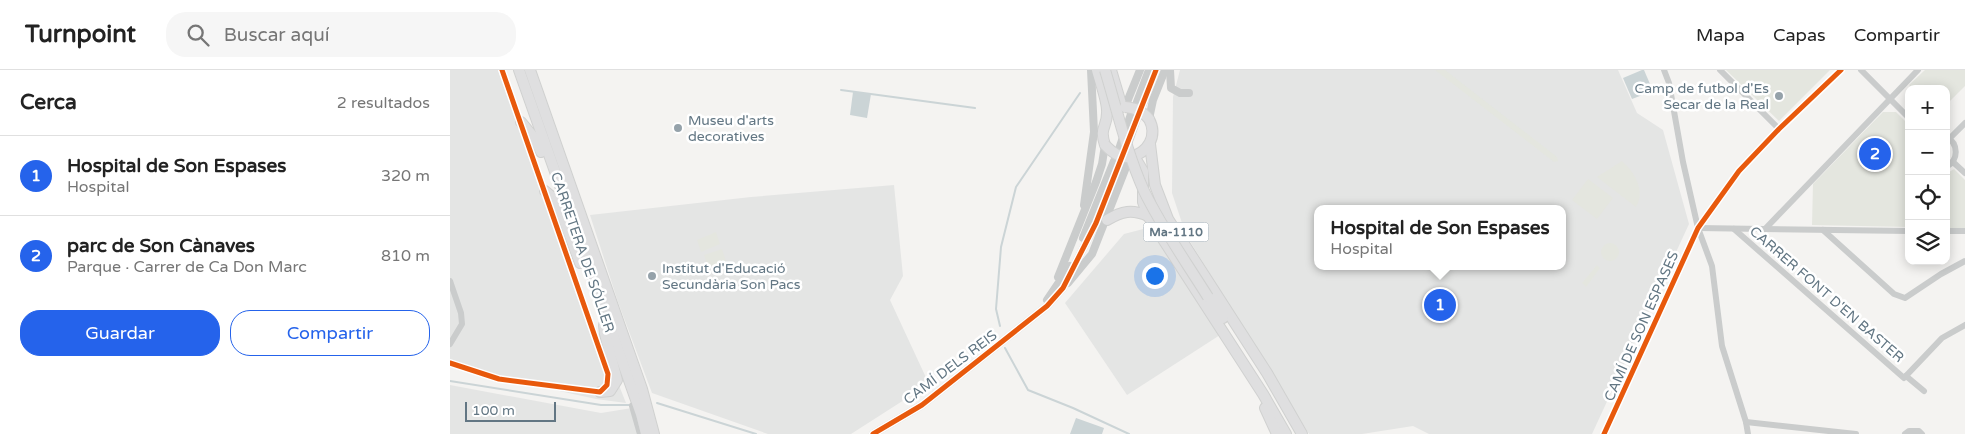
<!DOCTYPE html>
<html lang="es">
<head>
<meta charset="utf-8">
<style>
  body { margin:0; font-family:"Varela Round",sans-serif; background:#f6f6f6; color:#222 }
  .controls { position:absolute; right:15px; top:15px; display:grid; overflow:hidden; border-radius:10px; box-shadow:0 2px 12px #0003 }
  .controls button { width:45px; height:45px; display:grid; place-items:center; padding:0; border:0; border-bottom:1px solid #e0e0e0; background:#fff; color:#222; font:25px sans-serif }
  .scale { position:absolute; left:15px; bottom:12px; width:91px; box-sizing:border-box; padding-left:5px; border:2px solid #627683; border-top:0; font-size:14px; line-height:18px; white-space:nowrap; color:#627683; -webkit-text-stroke:4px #fff; paint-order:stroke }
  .you { position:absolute; left:704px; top:205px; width:18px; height:18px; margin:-12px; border:4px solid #fff; border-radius:50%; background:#1a73e8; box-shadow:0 0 0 8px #1a73e833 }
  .badge { display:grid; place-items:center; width:32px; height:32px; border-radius:50%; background:#2563eb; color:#fff; font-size:16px; font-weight:700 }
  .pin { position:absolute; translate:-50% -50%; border:2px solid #fff; box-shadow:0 1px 5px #0006 }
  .popup { position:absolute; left:864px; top:135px; width:252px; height:65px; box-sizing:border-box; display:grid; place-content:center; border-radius:10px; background:#fff; filter:drop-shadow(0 1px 4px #0005); font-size:16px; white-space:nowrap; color:#767676 }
  .popup b { font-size:19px; color:#222 }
  .popup::after { content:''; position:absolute; left:50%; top:100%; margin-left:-10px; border:10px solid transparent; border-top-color:#fff }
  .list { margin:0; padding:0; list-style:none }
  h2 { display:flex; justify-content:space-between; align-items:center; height:65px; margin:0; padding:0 20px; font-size:21px }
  h2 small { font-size:16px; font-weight:400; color:#767676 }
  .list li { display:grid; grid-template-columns:32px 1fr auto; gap:15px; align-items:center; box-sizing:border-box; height:80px; padding:0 20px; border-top:1px solid #e0e0e0 }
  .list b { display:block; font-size:19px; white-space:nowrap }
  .list p { margin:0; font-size:16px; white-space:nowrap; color:#767676 }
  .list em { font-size:16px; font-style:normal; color:#767676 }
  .actions { display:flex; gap:10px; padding:15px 20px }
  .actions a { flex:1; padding:11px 0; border:1px solid #2563eb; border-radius:20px; text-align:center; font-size:18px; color:#2563eb }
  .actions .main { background:#2563eb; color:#fff }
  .icon { flex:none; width:28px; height:28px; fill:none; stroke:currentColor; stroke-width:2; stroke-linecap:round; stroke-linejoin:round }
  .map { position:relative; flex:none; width:1515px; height:364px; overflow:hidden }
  header { display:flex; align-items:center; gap:30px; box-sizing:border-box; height:70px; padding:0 25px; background:#fff; border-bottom:1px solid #e0e0e0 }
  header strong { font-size:24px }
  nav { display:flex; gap:28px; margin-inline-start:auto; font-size:18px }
  .search { width:350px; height:45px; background:#f6f6f6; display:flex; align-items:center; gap:12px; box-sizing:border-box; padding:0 18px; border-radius:20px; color:#767676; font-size:19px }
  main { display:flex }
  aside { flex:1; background:#fff }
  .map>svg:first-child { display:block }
  .built { fill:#e4e5e4; fill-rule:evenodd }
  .green { fill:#e4e6df }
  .water { fill:#cbd4d6 }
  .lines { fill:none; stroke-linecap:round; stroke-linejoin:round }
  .stream { stroke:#cbd4d6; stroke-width:2 }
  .primary-casing { stroke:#d0d1d0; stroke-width:12 }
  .minor { stroke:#cacccc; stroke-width:6 }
  .tertiary { stroke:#cacccc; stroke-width:8 }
  .primary { stroke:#dfdfe0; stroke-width:10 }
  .primary-bridge-casing { stroke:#d0d1d0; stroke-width:12; stroke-linecap:butt }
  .primary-bridge { stroke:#dfdfe0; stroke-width:10 }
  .cycleway-casing { stroke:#fff; stroke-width:8 }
  .cycleway { stroke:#e8590c; stroke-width:5 }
  .poi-dot { fill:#95a2aa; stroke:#fff; stroke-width:2 }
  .labels { text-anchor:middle; stroke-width:5; stroke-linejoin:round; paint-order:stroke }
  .shield { fill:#fff; stroke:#919fa8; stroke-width:1 }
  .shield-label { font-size:12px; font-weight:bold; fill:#627683 }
  .poi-label { font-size:14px; fill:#627683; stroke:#fff; text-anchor:start }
  .street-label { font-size:14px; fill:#627683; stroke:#fff }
</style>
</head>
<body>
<header>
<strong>Turnpoint</strong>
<div class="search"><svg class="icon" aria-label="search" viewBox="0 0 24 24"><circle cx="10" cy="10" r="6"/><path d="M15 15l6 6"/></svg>Buscar aquí</div>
<nav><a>Mapa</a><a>Capas</a><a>Compartir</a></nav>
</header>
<main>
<aside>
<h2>Cerca<small>2 resultados</small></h2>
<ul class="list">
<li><span class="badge">1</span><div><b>Hospital de Son Espases</b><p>Hospital</p></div><em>320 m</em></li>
<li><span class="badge">2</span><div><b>parc de Son Cànaves</b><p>Parque · Carrer de Ca Don Marc</p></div><em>810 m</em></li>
</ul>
<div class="actions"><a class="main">Guardar</a><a>Compartir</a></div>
</aside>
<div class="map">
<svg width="1515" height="364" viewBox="0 0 1515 364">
  <rect width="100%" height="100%" fill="#f4f3f1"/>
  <g class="built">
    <path d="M0 0H48L88 112 176 333 146 329 0 297Z"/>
    <path d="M730 0H1168L1187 43 1213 60 1239 154 1142 364H979L963 356 912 364H859L736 165 722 123 723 27ZM868 139H1112V196H868Z"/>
    <path d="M444 115 453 206 440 230 479 314 401 364H318L202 323 168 232 140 145 301 127Z"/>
    <path d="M701 157 770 265 677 325 615 233 674 164Z"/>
    <path d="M0 315 151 343 182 338 188 364H0Z"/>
  </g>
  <g class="green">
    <path d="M985 0H995L1107 87 1108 91 1104 92Z"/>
    <path d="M1276 0H1380L1329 51Z"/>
    <path d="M1475 0H1515V16L1496 35V19H1463L1459 15Z"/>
    <path d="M1433 42H1446L1459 55V157L1362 155 1363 114Z"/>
    <path d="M1172 91C1184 102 1196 120 1186 137L1147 107Z"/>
    <path d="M1504 99 1515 110V159L1496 158V104Z"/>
    <path d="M1138 109 1163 128 1147 149 1122 130Z"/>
    <path d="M266 162 270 174 251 182 247 170Z"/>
    <circle cx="1160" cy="182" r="9"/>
    <path d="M272 179 276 191 258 197 254 185Z"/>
    <path d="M1147 195 1150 198 1136 217 1132 213Z"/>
  </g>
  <g class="water">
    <path d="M1192 0H1194L1203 21 1182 29 1173 8Z"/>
    <path d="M403 22 421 24 417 48 400 45Z"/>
    <path d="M626 348 654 358 652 364H620Z"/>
  </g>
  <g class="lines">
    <g class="stream">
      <path d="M391 20 525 38"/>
      <path d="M550 256 546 239 551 177 566 117 630 23"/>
      <path d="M555 278 578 320 623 338 679 364"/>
      <path d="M0 311 151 335H179"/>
      <path d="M207 333 306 364"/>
    </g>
    <g class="primary-casing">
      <g id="primary">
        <path d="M69 0 191 344 196 364"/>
        <path d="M80 0 192 319 204 364"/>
        <path d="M647 0C650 12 658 32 657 43 657 58 649 57 655 75"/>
        <path d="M661 0 672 37"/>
        <path d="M71 52 85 69 91 82"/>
        <path d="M700 74 705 115 718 149 817 303 852 364"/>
        <path d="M684 86 693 101V132L698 146 813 324 836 364"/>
        <path d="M680 87C698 83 708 66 699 49"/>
        <path d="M95 121 107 131 130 193"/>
        <path d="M657 150C672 141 682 139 698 146"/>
        <path d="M758 227 773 248"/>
        <path d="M150 322 160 321 167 310 155 264 154 255"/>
        <path d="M815 338 827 364"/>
      </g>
    </g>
    <g class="minor">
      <path d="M1214 0 1219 13 1233 92 1248 158 1262 196 1272 276 1296 352 1298 364"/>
      <path d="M1270 0 1329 59"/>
      <path d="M1411 0 1459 48"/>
      <path d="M1496 66C1509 74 1509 90 1496 97"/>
      <path d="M1500 68 1515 53"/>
      <path d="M1503 92 1515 103"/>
      <path d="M1248 158 1459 161"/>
      <path d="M1284 159 1454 308 1492 268 1515 255"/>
      <path d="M1315 159 1468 0"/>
      <path d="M1373 160 1444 224 1455 228 1491 204 1515 191"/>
      <path d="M1496 161H1515"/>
      <path d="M0 211 11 243 12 254 0 274"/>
      <path d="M0 293 49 309 150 322 157 315 158 304 52 0"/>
      <path d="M1456 306 1474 321"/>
      <path d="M1296 352 1406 364"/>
      <path d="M1154 364 1248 158 1289 101 1329 59 1391 0"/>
      <path d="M1455 364 1459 361H1469L1472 364"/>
    </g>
    <g class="tertiary">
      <path d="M720 0 721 18 730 23H739"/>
      <path d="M687 32 699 0"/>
      <path d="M693 34 706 0"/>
      <path d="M675 37 690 0"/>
      <path d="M699 49 703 30 715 0"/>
      <path d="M677 77 688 46"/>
      <path d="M669 79 681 44"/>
      <path d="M634 135 644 62 641 0"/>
      <path d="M633 168 664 91"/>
      <path d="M608 207 646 112 652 94 655 75"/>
      <path d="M618 213 642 184 680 87"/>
      <path d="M597 230 620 196"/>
      <path d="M183 336 191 364"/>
      <path d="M423 364 472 335 597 236 613 218 646 153 670 93"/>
    </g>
    <use href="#primary" class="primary"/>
    <g class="primary-bridge-casing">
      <g id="primary-bridge">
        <path d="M655 0C667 40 677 83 694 121 712 158 736 192 758 227"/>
        <path d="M675 37C686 38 692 41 699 49"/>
        <path d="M655 75C662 82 669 88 680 87"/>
      </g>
    </g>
    <use href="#primary-bridge" class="primary-bridge"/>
    <g class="cycleway-casing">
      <g id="cycleway">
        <path d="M0 293 49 309 150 322 157 315 158 304 52 0"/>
        <path d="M423 364 472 335 597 236 613 218 646 153 706 0"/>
        <path d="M1154 364 1248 158 1289 101 1329 59 1391 0"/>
      </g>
    </g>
    <use href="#cycleway" class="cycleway"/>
  </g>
  <g class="poi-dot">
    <circle cx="1329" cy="26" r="5"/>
    <circle cx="228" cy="58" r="5"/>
    <circle cx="202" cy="206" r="5"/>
  </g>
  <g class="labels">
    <rect class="shield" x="693.5" y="152.5" width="65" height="19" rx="4"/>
    <g class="shield-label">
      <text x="726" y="166">Ma-1110</text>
    </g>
    <g class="poi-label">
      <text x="1319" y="23" text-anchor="end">Camp de futbol d'Es<tspan x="1319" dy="16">Secar de la Real</tspan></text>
      <text x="238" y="55">Museu d'arts<tspan x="238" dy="16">decoratives</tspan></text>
      <text x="212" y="203">Institut d'Educació<tspan x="212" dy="16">Secundària Son Pacs</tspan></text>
    </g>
    <g class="street-label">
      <text transform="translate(133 182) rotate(71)" y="5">CARRETERA DE SÓLLER</text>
      <text transform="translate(1377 224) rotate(41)" y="5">CARRER FONT D'EN BASTER</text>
      <text transform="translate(1191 256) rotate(-66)" y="5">CAMÍ DE SON ESPASES</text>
      <text transform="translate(500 297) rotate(-37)" y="5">CAMÍ DELS REIS</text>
    </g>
  </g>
</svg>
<div class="controls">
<button>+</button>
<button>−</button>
<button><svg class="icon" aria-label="locate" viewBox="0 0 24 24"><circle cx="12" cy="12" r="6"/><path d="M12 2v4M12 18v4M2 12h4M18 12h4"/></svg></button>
<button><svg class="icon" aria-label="layers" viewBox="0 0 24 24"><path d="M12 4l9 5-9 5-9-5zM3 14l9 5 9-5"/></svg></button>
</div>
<div class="scale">100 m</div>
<div class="you"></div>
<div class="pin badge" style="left:990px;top:235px">1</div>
<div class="popup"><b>Hospital de Son Espases</b>Hospital</div>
<div class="pin badge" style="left:1425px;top:84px">2</div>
</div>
</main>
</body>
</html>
